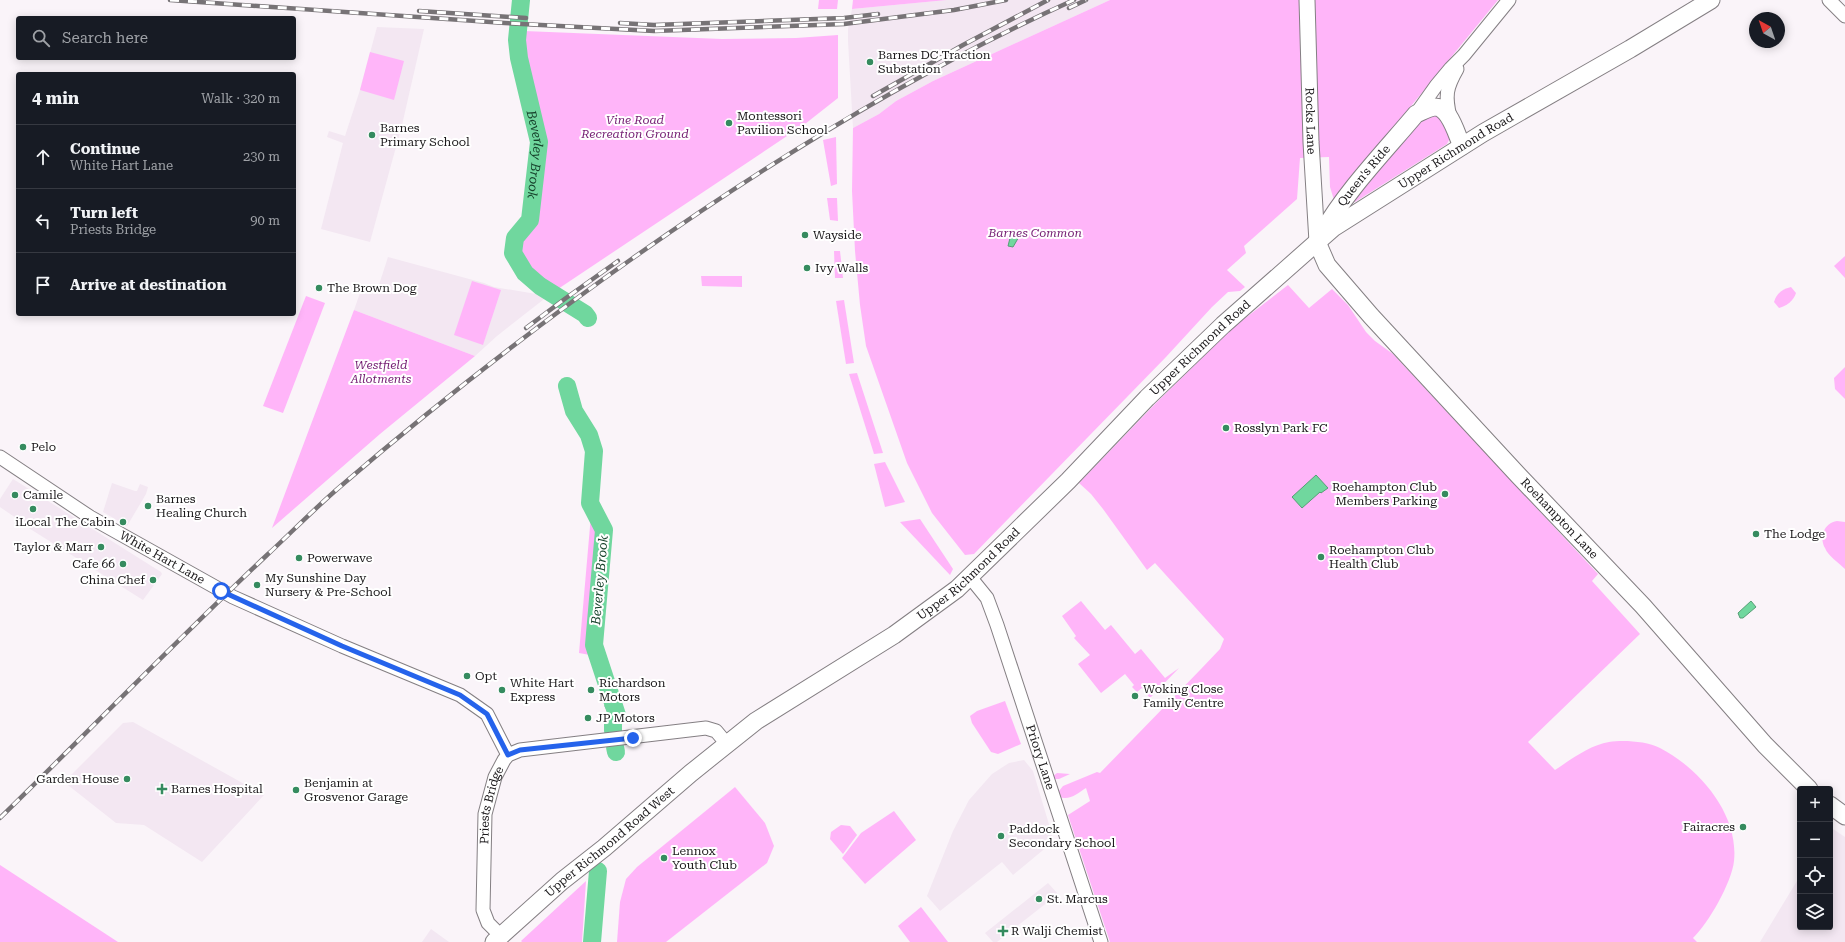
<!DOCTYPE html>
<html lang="en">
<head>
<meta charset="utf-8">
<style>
  body { margin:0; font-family:"Roboto Serif",serif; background:#242831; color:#f1f3f6 }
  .controls { position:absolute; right:12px; bottom:12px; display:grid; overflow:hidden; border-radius:4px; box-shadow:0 2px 10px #0003 }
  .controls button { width:36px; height:36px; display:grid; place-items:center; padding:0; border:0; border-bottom:1px solid #363941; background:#171b24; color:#f1f3f6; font:20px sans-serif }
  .compass { position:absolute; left:1749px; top:12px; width:36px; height:36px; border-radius:50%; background:#171b24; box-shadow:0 2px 10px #0003; rotate:320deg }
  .stop { position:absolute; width:12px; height:12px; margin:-9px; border:3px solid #2563eb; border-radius:50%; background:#fff }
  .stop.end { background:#2563eb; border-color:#fff; box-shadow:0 1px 4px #0008 }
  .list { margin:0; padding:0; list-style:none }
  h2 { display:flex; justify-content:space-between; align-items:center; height:52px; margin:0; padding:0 16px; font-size:17px }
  h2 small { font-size:13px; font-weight:400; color:#9ea1a6 }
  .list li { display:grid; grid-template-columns:26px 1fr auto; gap:12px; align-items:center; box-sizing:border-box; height:64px; padding:0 16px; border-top:1px solid #363941 }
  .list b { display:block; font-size:15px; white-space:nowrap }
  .list p { margin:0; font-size:13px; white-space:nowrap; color:#9ea1a6 }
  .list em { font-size:13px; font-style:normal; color:#9ea1a6 }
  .icon { flex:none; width:22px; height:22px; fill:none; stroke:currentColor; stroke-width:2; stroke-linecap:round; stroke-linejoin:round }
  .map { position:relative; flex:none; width:1845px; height:942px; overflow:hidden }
  .search { position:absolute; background:#171b24; box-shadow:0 2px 10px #0003; left:16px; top:16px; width:280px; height:44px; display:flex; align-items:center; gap:10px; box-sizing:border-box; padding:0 14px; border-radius:4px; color:#9ea1a6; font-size:15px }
  .panel { position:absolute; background:#171b24; box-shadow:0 2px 10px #0003; left:16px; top:72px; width:280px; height:244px; border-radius:4px }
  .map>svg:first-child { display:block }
  .built { fill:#f3e7f2 }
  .green { fill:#ffb5f9 }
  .water { fill:#70d79e; stroke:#569e76 }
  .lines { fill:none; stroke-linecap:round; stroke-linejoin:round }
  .stream { stroke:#569e76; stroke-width:3 }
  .river { stroke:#70d79e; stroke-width:18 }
  .secondary-casing { stroke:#847f83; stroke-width:15 }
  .primary-casing { stroke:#847f83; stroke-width:17 }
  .highway-casing { stroke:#847f83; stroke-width:19 }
  .secondary { stroke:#fff; stroke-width:13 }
  .primary { stroke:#fff; stroke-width:15 }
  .highway { stroke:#fff; stroke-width:17 }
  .rail-casing { stroke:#777376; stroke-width:4.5 }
  .rail { stroke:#fff; stroke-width:3; stroke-dasharray:9; stroke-linecap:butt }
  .route { stroke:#2563eb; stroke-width:5 }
  .poi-dot { fill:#358b5f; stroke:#fff; stroke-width:1.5 }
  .labels { text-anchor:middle; stroke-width:4; stroke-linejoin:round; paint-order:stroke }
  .poi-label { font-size:12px; fill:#1a181a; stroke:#fff; text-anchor:start }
  .park-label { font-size:12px; font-style:italic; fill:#741d72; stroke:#fff }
  .street-label { font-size:12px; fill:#1a181a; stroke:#fff }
  .water-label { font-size:13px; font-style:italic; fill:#17432c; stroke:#fff }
</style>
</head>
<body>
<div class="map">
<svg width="1845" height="942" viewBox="0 0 1845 942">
  <rect width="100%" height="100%" fill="#faf4f9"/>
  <g class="built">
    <path d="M947 0H1110L933 81 896 101 879 114 853 128 848 41V29L852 9Z"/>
    <path d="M377 27 424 29 402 125 370 242 321 229 343 143 327 137 329 131 345 136 360 90Z"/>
    <path d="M388 257 484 283 494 287 548 296 497 336 475 356 354 310 360 293 376 294Z"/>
    <path d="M13 479 161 572 162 574 143 600 16 520V518L0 507V499Z"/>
    <path d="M112 483 135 491H137L140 484 148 487 146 494 127 526 103 512Z"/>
    <path d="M133 722 264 795 202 862 144 825 116 823 64 782 123 723Z"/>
    <path d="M1024 760 1033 771 1054 841 1013 875 1002 862 940 911 927 896 953 831 969 800 992 774 1009 763Z"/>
    <path d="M1833 829 1845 837V942H1760L1800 876V927H1830V831Z"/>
    <path d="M1048 883 1058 894 997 942H993L985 933Z"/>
    <path d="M431 929 449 942H422Z"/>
  </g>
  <g class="green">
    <path d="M819 0H838L837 9H818Z"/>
    <path d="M853 0H947L852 9Z"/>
    <path d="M1110 0H1498L1334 200 1330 187 1329 157 1300 158 1297 199 1244 246 1246 253 1227 270 1245 287 1240 291 1228 292 1212 307 1166 357 974 554 965 555 932 513 907 463 866 346 860 305 855 251 852 191 853 128 879 114 896 101 933 81Z"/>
    <path d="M524 31 722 39 796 38 838 35V98L805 124 555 291C542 282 509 260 521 240 525 233 532 230 535 221 537 213 536 205 537 197 539 179 544 161 544 143 543 125 512 42 524 31Z"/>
    <path d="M370 52 404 61 394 100 360 90Z"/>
    <path d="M1424 114 1440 116 1450 138 1447 144 1355 202 1353 201Z"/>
    <path d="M836 137 837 184 831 186 823 140Z"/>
    <path d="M827 198H837L838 221 830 220Z"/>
    <path d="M834 251H840L843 278H835Z"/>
    <path d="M1845 256V278L1834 266Z"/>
    <path d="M701 276H742V287L702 286Z"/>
    <path d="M472 281 501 290 483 345 454 335Z"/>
    <path d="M1288 285 1309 308 1332 289 1348 305 1366 332 1375 341 1393 354 1598 574 1592 581 1640 634 1528 742 1555 770C1570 760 1590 745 1609 742 1623 740 1646 741 1660 748 1699 768 1739 814 1734 861 1732 882 1708 924 1693 938L1697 942H1110L1068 815 1090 801 1086 788C1078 793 1070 801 1059 797V791L1063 786 1097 772 1100 773 1201 669 1220 649 1224 639 1155 563 1147 570 1103 509 1091 494 1079 483 1156 403 1235 326Z"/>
    <path d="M1791 287 1796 293C1794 300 1787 306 1779 308L1774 302C1777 293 1782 289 1791 287Z"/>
    <path d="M306 296 325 303 283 413 263 406Z"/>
    <path d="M844 300 854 363 846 364 836 301Z"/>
    <path d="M354 310 475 356 380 434 272 528Z"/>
    <path d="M1845 367V399L1835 389 1834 378Z"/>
    <path d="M857 373 883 453 874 454 849 374Z"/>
    <path d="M885 462 905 502 885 507 874 464Z"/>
    <path d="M591 515 602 532 590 655 579 653Z"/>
    <path d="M920 519 953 569 950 575 900 522Z"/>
    <path d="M1837 521 1845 522V569C1839 563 1828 556 1825 548 1819 537 1824 523 1837 521Z"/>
    <path d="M1081 601 1105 630 1111 625 1135 654 1141 649 1165 678 1179 668 1150 698 1142 688 1137 692 1132 687 1134 685 1125 674 1101 693 1078 664 1090 655 1074 638 1076 636 1062 616Z"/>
    <path d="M1005 701 1021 744 998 754 991 752 972 723 970 716 977 711Z"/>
    <path d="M1057 773 1070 774 1059 779H1054L1053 776Z"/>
    <path d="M735 787 765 823 774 846 767 863 666 942H617L620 902 626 879 637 867Z"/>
    <path d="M894 811 916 840 865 884 842 858 861 833Z"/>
    <path d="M841 825 850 826 857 835 843 854 830 839 831 832Z"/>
    <path d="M0 865 118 942H0Z"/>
    <path d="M586 881 582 942H522L521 941Z"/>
    <path d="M921 907 948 942H910L898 926Z"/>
  </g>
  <g class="water">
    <path d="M1017 231 1020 235 1013 247 1008 246 1010 238Z"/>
    <path d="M1316 475 1328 488 1321 493 1320 492 1302 508 1292 497Z"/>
    <path d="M1751 601 1756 607 1743 618H1740L1738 613Z"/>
  </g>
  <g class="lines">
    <g class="stream">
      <path d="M507 248 513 253"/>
      <path d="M606 706C610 711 609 716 613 722"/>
    </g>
    <g class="river">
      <path id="s1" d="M521 0 517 40 519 58 539 142 530 220 515 238 513 253 525 273 540 286 585 314 588 318"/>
      <path d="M567 386 574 411 589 435 594 451 590 503 604 530 594 645 617 715 613 722V731"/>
      <path d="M615 747 616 752"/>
      <path d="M592 942 598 871"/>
    </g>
    <g class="secondary-casing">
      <g id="secondary">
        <path d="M1829 0 1845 16"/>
        <path d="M1416 114 1436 86 1451 68 1464 55 1509 0"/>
        <path d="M1450 117C1445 96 1446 88 1457 69"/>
        <path id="s2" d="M0 457 90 517 233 597 342 646 460 695 487 714 508 755"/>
        <path id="s3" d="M970 577 987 598 997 625 1101 942"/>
        <path id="s4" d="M501 936 488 923 483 910 485 814 495 777 504 760 508 755 520 750 706 728 716 731 727 744"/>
      </g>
    </g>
    <g class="primary-casing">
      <g id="primary">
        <path id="s5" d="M1307 0 1311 142 1317 242"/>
      </g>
    </g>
    <g class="highway-casing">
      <g id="highway">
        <path id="s6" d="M1322 233C1346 191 1385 151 1416 114 1421 112 1428 108 1434 107 1450 106 1456 134 1462 146"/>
        <path id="s7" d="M1317 242 1327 265 1371 316 1518 475 1643 606 1765 745 1809 789"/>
        <path d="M1830 805 1845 816"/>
        <path id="s8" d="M494 942 562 881 604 848 691 773 756 721 894 635 957 589 1068 481 1147 398 1223 325 1333 228 1483 133 1630 49 1711 0"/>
      </g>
    </g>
    <use href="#secondary" class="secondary"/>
    <use href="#primary" class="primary"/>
    <use href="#highway" class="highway"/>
    <g class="rail-casing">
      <g id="rail">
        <path d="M170 0 505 23 654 31 844 24 954 10 1006 0"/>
        <path d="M1069 8 1086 0"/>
        <path d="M419 11 526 18"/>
        <path d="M620 23 654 25 844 18 878 14"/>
        <path d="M873 96 963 45 1048 0"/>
        <path d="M526 328 566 298 618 261"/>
        <path d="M0 818C89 731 176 641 267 555 292 532 316 507 342 485 435 405 532 329 633 258 772 160 918 70 1074 0"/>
      </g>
    </g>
    <use href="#rail" class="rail"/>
  </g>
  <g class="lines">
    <path class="route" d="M221 591 342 646 460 695 487 714 508 755 520 750 633 738"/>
  </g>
  <g class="poi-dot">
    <circle cx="870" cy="62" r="4"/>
    <circle cx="729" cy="123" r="4"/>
    <circle cx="372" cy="135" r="4"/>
    <circle cx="805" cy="235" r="4"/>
    <circle cx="807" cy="268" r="4"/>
    <circle cx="319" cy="288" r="4"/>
    <circle cx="1226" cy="428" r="4"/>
    <circle cx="23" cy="447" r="4"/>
    <circle cx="1445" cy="494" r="4"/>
    <circle cx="15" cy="495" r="4"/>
    <circle cx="148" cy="506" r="4"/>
    <circle cx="33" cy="509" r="4"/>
    <circle cx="123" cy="522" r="4"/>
    <circle cx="1756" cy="534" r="4"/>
    <circle cx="101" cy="547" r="4"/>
    <circle cx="1321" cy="557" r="4"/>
    <circle cx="299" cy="558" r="4"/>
    <circle cx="123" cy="564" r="4"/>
    <circle cx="153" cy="580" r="4"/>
    <circle cx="257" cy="585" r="4"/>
    <circle cx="467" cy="676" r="4"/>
    <circle cx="502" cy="690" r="4"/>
    <circle cx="591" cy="690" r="4"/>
    <circle cx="1135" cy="696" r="4"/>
    <circle cx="588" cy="718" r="4"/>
    <circle cx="127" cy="779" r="4"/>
    <path d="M160 783h4v4h4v4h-4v4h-4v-4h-4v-4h4z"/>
    <circle cx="296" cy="790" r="4"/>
    <circle cx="1743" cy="827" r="4"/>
    <circle cx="1001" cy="836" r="4"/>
    <circle cx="664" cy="858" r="4"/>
    <circle cx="1039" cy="899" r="4"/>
    <path d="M1001 925h4v4h4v4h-4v4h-4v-4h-4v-4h4z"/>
  </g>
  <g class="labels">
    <g class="poi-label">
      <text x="878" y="59">Barnes DC Traction<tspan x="878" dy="14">Substation</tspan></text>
      <text x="737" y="120">Montessori<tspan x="737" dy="14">Pavilion School</tspan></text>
      <text x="380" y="132">Barnes<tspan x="380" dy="14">Primary School</tspan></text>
      <text x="813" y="239">Wayside</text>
      <text x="815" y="272">Ivy Walls</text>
      <text x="327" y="292">The Brown Dog</text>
      <text x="1234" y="432">Rosslyn Park FC</text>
      <text x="31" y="451">Pelo</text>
      <text x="1437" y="491" text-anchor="end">Roehampton Club<tspan x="1437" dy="14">Members Parking</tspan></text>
      <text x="23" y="499">Camile</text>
      <text x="156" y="503">Barnes<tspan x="156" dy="14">Healing Church</tspan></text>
      <text x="33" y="526" text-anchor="middle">iLocal</text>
      <text x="115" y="526" text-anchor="end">The Cabin</text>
      <text x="1764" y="538">The Lodge</text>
      <text x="93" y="551" text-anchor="end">Taylor &amp; Marr</text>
      <text x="1329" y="554">Roehampton Club<tspan x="1329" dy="14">Health Club</tspan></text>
      <text x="307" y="562">Powerwave</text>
      <text x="115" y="568" text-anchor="end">Cafe 66</text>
      <text x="265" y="582">My Sunshine Day<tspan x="265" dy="14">Nursery &amp; Pre-School</tspan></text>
      <text x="145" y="584" text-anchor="end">China Chef</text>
      <text x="475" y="680">Opt</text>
      <text x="510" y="687">White Hart<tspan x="510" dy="14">Express</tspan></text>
      <text x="599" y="687">Richardson<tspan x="599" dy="14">Motors</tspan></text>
      <text x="1143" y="693">Woking Close<tspan x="1143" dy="14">Family Centre</tspan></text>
      <text x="596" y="722">JP Motors</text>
      <text x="119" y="783" text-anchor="end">Garden House</text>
      <text x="304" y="787">Benjamin at<tspan x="304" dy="14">Grosvenor Garage</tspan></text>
      <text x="171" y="793">Barnes Hospital</text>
      <text x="1735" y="831" text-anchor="end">Fairacres</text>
      <text x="1009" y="833">Paddock<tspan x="1009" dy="14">Secondary School</tspan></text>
      <text x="672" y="855">Lennox<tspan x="672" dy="14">Youth Club</tspan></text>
      <text x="1047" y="903">St. Marcus</text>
      <text x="1011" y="935">R Walji Chemist</text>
    </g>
    <g class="park-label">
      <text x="635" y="124">Vine Road<tspan x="635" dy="14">Recreation Ground</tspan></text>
      <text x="1035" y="237">Barnes Common</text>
      <text x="381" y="369">Westfield<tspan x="381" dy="14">Allotments</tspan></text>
    </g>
    <g class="street-label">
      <text dy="4" stroke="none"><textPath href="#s5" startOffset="121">Rocks Lane</textPath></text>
      <text dy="4" stroke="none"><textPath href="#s8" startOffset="1250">Upper Richmond Road</textPath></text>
      <text dy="4" stroke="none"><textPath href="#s6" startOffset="71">Queen's Ride</textPath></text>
      <text dy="4" stroke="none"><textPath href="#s8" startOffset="926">Upper Richmond Road</textPath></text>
      <text dy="4" stroke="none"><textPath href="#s7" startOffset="369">Roehampton Lane</textPath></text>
      <text dy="4" stroke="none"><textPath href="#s2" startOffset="191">White Hart Lane</textPath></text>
      <text dy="4" stroke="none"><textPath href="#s8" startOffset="602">Upper Richmond Road</textPath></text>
      <text dy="4" stroke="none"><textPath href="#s3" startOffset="195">Priory Lane</textPath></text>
      <text dy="4" stroke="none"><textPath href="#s4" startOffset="138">Priests Bridge</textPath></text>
      <text dy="4" stroke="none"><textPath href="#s8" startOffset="153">Upper Richmond Road West</textPath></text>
    </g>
    <g class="water-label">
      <text dy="5" stroke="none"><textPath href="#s1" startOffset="157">Beverley Brook</textPath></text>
      <text transform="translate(599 580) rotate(-85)" y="5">Beverley Brook</text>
    </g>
  </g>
</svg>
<div class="controls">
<button>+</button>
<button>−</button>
<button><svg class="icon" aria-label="locate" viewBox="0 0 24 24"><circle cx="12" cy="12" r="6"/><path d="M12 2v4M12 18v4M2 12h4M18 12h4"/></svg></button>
<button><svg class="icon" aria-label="layers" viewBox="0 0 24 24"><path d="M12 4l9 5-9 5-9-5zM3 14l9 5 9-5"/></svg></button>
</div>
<svg class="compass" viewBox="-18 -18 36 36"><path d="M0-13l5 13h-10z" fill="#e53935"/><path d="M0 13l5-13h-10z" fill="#9ea1a6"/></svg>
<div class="stop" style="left:221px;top:591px"></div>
<div class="stop end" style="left:633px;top:738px"></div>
<div class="search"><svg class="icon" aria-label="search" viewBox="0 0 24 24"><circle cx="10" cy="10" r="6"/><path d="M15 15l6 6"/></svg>Search here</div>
<section class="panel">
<h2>4 min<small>Walk · 320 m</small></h2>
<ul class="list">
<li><svg class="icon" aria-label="ahead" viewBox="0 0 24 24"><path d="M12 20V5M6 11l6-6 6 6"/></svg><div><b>Continue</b><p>White Hart Lane</p></div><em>230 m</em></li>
<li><svg class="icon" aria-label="left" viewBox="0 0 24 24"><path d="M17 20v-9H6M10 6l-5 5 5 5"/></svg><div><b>Turn left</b><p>Priests Bridge</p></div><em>90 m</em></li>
<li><svg class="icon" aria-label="arrive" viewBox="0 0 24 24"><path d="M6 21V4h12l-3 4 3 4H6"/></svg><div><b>Arrive at destination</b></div></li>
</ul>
</section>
</div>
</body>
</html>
